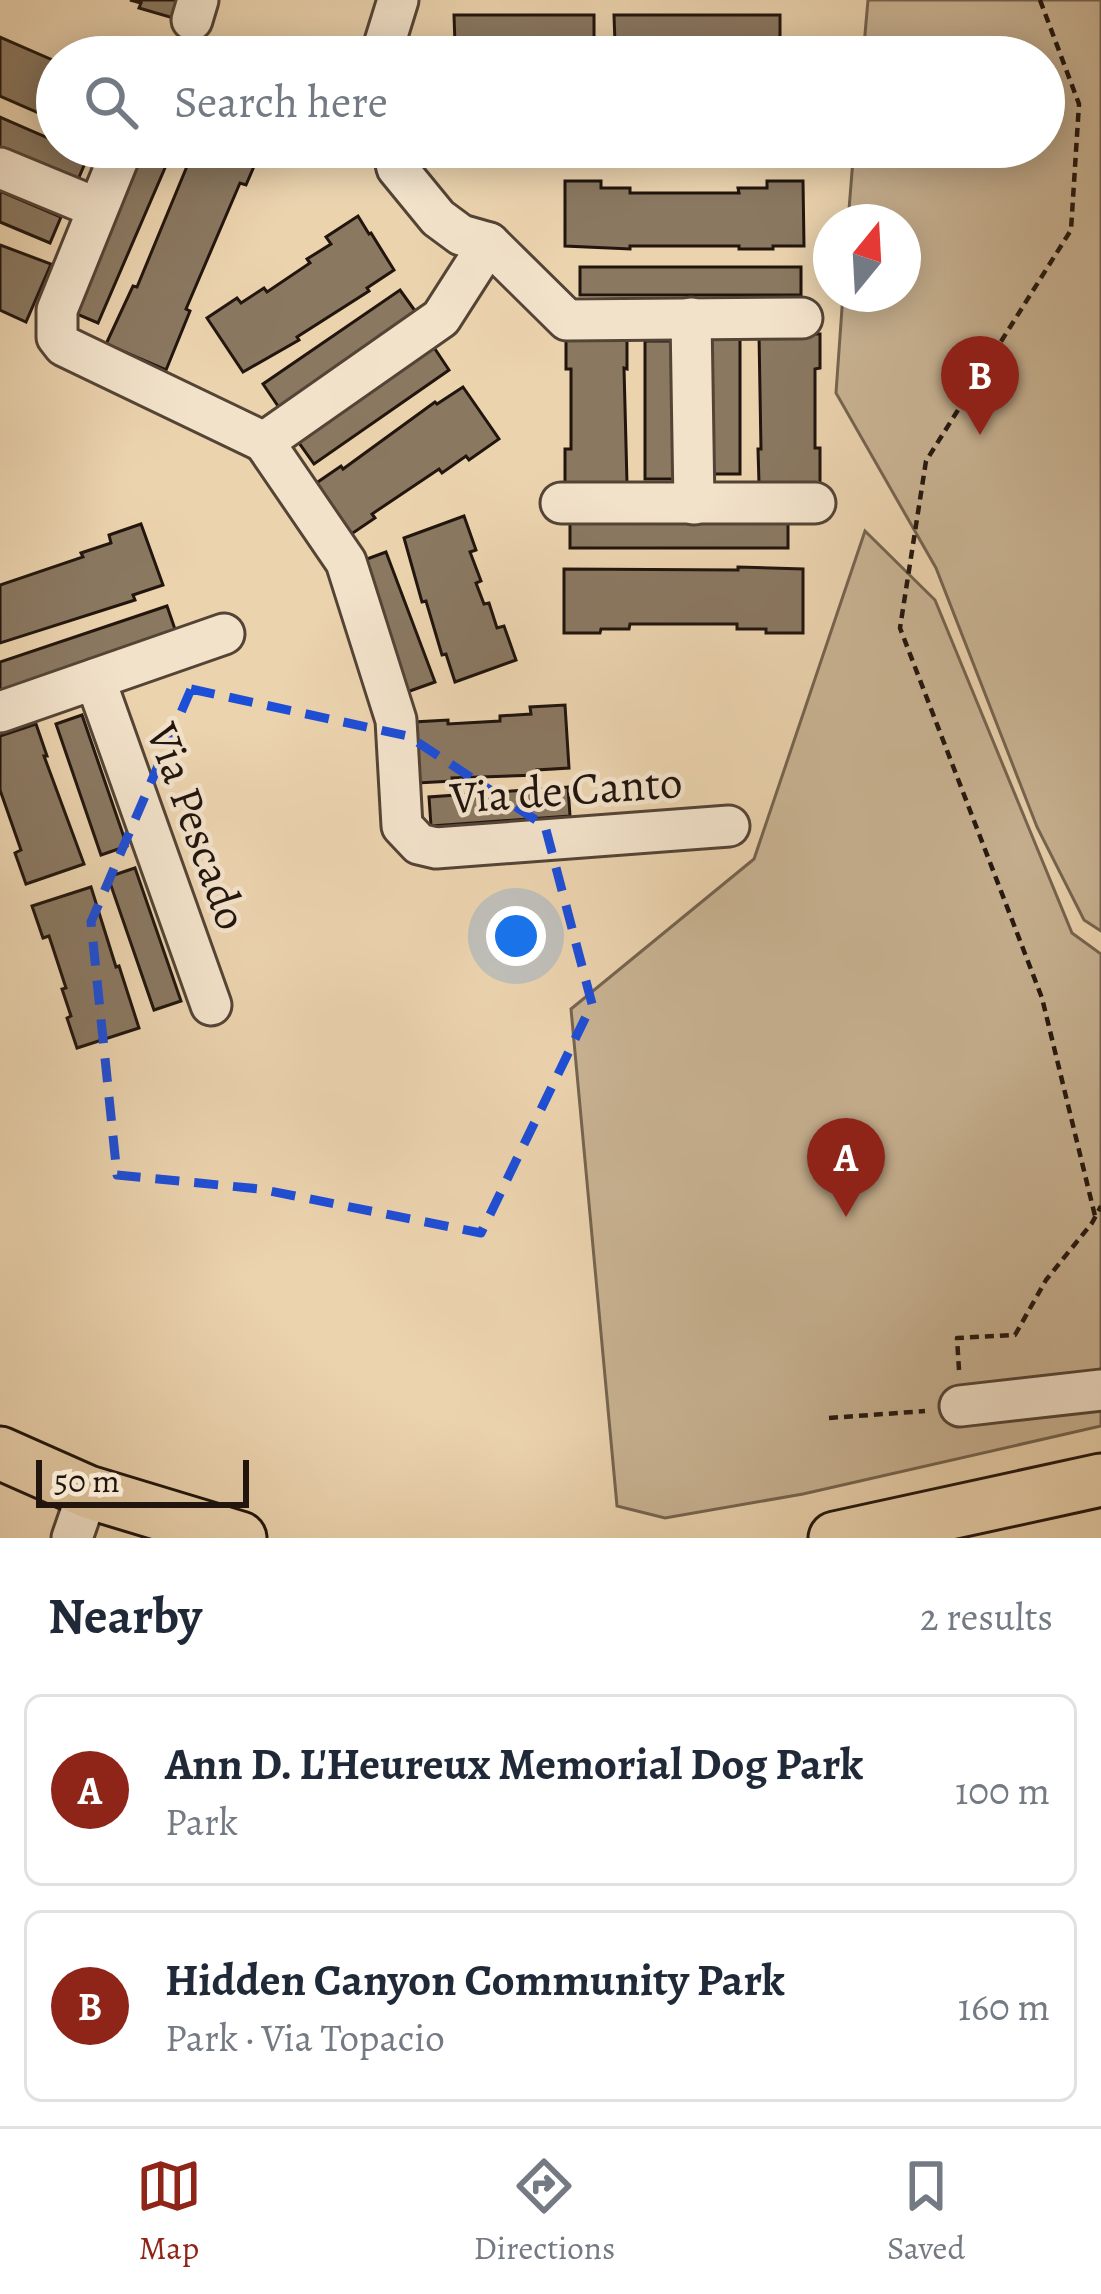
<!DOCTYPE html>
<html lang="en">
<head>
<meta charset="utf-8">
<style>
  body { margin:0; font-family:Alegreya,serif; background:#f2f2f3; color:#1f2937 }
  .compass { position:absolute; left:813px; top:204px; width:108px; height:108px; border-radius:50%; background:#fff; box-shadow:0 6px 30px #0003; rotate:18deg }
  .scale { position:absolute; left:36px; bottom:30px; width:213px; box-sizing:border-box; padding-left:12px; border:6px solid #21150e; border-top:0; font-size:33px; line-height:42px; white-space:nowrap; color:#21150e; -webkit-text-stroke:9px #f2e2ca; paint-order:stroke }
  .you { position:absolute; left:516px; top:936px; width:42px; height:42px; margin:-30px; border:9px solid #fff; border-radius:50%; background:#1a73e8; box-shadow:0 0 0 18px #1a73e833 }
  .badge { display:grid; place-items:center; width:78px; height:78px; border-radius:50%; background:#8f2418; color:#fff; font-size:39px; font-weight:700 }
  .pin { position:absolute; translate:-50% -99px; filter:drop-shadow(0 3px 6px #0008) }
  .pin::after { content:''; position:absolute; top:63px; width:42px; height:36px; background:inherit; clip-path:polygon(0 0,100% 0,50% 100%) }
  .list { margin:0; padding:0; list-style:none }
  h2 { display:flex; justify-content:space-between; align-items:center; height:156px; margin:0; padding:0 48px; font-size:51px }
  h2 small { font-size:39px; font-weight:400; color:#747a83 }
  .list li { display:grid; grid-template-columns:78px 1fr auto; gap:36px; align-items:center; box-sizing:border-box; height:192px; margin:0 24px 24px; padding:0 24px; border:3px solid #e0e1e3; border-radius:18px }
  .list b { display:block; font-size:45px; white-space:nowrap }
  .list p { margin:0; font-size:39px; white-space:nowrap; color:#747a83 }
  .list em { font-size:39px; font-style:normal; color:#747a83 }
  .icon { flex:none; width:66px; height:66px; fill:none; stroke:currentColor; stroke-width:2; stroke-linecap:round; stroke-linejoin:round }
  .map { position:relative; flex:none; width:1101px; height:1538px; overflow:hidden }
  .search { position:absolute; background:#fff; box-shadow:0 6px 30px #0003; left:36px; right:36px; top:36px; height:132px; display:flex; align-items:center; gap:30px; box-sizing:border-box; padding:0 42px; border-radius:66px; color:#747a83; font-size:45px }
  .sheet { height:588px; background:#fff }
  nav { display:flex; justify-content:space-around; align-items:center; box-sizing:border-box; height:168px; border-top:3px solid #e0e1e3; background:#fff; font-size:33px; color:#747a83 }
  nav a { display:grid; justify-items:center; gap:6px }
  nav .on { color:#8f2418 }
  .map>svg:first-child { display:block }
  .green { fill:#c9b393; stroke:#756450; stroke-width:3 }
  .building { fill:#8a7861; stroke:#21150e; stroke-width:3 }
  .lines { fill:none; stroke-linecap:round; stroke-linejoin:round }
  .minor-casing { stroke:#544436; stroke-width:45 }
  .major-casing { stroke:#21150e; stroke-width:57 }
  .path { stroke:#21150e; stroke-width:4.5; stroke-dasharray:9 6; stroke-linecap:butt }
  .minor { stroke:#f2e2ca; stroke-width:39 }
  .major { stroke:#ebd3ae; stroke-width:51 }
  .marked { fill:none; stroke:#1d4ed8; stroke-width:9; stroke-dasharray:24 15; stroke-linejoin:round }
  .labels { text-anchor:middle; stroke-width:9; stroke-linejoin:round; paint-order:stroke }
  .street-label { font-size:45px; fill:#21150e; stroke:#f2e2ca }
</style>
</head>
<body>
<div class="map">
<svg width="1101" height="1538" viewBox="0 0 1101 1538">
  <rect width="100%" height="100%" fill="#ebd3ae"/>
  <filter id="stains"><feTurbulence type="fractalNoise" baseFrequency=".00167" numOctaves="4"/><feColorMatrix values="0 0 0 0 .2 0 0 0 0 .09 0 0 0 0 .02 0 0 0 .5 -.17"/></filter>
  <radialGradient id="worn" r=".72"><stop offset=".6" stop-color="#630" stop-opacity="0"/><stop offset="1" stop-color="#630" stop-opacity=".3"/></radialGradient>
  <g class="green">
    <path d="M868 0H1101V931L1084 920 1037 827 936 568 836 393 843 294H903V222H848L854 147H1044V57H863Z"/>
    <path d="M865 531 935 600 1072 933 1101 954V1426L803 1494 665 1518 617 1506 571 1009 754 859Z"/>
  </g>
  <g class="building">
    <path d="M130 0H178L173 18 139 8 141 3Z"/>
    <path d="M454 15H594V44H455Z"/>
    <path d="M614 15H780V43H615Z"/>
    <path d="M0 37 57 62V121L0 96Z"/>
    <path d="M0 117 57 142V147H67L88 156 77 182 0 148Z"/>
    <path d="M144 147H174L98 323 72 312Z"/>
    <path d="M195 147H268L263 159 258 157 246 185 240 183 186 309 190 311 166 370 106 344 133 286 137 287Z"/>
    <path d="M565 181H601V188H630V193H739L738 188H767V181H803L804 246H773V249H739V246H630V249L565 246Z"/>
    <path d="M0 191 61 217 50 243 0 222Z"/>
    <path d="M358 216 369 234 371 233 394 270 367 288 369 291 297 337 299 340 243 372 207 318 237 298 241 303 264 288 267 292 310 263 307 259 331 244 326 237Z"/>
    <path d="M0 245 51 264 26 322 0 310Z"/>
    <rect x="580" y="267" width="221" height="28"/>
    <path d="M400 290 418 315 280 409 263 384Z"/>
    <path d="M627 334V369L624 368 627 483H565V449H571V369H566V335Z"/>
    <path d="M759 334H820V368L815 369V448H820V483H759L758 449H761Z"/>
    <path d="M711 336H740V474H712Z"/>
    <rect x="645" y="341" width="29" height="138"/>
    <path d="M433 346 449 370 314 464 297 440Z"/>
    <path d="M463 387 499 439 469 460 466 456 442 473 439 469 372 514 375 518 347 537 312 486 341 466 343 469 435 402 437 404Z"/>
    <path d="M464 516 476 550 470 552 481 581 476 583 484 604 489 603 497 628 504 626 516 660 455 682 446 654 442 655 426 601 422 602 404 538Z"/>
    <rect x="570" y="520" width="218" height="28"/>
    <path d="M141 524 163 585 133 595 135 600 0 643V585L83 557 81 553 111 543 109 535Z"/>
    <path d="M386 552 435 682 407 692 359 562Z"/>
    <path d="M738 567 803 569V633H766V629H737V624H630L629 629H601L600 633H564V569L738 570Z"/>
    <path d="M167 606 177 635 0 694V662Z"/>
    <path d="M565 705 569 768 537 770 538 775 452 778V781L418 783 414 722 448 720V724L500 721V716L531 714 530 707Z"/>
    <path d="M82 715 127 846 101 855 56 724Z"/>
    <path d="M36 724 47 756H44L84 864 26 884 15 853 21 850 0 790V736Z"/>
    <path d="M568 787 570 816 431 826 429 797Z"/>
    <path d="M135 868 181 1001 154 1010 108 877Z"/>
    <path d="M91 887 116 967 119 966 139 1028 77 1048 67 1018 71 1016 62 989 66 988 49 936 43 938 32 906Z"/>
  </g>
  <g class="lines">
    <g class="minor-casing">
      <g id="minor">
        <path d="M192 20 198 0"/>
        <path d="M385 57V42L398 0"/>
        <path d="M123 147 57 310V337L64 346 264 442"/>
        <path d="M392 147 397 168 438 218 461 235 489 243 567 320 802 318"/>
        <path d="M0 168 97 208"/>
        <path d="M691 318 694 504"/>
        <path d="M264 442 346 562 396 720 402 826 419 844 436 848 729 826"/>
        <path d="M264 442 441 318 489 243"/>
        <path d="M561 503H815"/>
        <path d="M95 679 211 1005"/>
        <path d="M0 712 224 634"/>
        <path d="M960 1406 1101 1390"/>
        <path d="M72 1538 88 1492"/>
      </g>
    </g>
    <g class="major-casing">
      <g id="major">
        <path d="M0 1453 88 1492 240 1538"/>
        <path d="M835 1538 1101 1480"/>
      </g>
    </g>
    <g class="path">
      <path d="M1040 0 1079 104 1071 230 926 461 900 628 1042 998 1095 1216"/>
      <path d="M161 57 170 48"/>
      <path d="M959 1370 957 1338 1015 1335 1046 1280 1092 1223 1101 1206"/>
      <path d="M829 1418 925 1411"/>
    </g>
    <use href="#minor" class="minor"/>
    <use href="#major" class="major"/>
  </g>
  <path class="marked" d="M191 689 408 736 545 826 592 1004 481 1233 260 1189 117 1175 91 922Z"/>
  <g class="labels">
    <g class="street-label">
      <text transform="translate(566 789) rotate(-4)" y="16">Via de Canto</text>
      <text transform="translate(198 826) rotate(70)" y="16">Via Pescado</text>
    </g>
  </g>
  <rect width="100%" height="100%" filter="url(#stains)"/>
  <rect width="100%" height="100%" fill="url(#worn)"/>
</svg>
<svg class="compass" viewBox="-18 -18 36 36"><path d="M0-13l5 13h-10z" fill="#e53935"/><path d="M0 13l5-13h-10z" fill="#747a83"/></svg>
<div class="scale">50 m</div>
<div class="you"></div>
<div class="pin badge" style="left:846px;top:1217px">A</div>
<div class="pin badge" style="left:980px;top:435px">B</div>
<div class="search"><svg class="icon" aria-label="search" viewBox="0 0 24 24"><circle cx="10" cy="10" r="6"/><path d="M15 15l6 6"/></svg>Search here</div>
</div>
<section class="sheet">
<h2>Nearby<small>2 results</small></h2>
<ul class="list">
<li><span class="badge">A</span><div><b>Ann D. L'Heureux Memorial Dog Park</b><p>Park</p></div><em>100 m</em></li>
<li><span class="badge">B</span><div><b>Hidden Canyon Community Park</b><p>Park · Via Topacio</p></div><em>160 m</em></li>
</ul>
</section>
<nav>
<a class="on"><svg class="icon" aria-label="map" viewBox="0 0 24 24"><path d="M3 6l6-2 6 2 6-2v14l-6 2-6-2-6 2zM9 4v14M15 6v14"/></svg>Map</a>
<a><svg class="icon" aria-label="directions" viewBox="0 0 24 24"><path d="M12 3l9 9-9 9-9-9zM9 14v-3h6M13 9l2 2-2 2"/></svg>Directions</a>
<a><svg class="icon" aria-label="saved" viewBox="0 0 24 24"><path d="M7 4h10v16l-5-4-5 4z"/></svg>Saved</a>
</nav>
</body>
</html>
